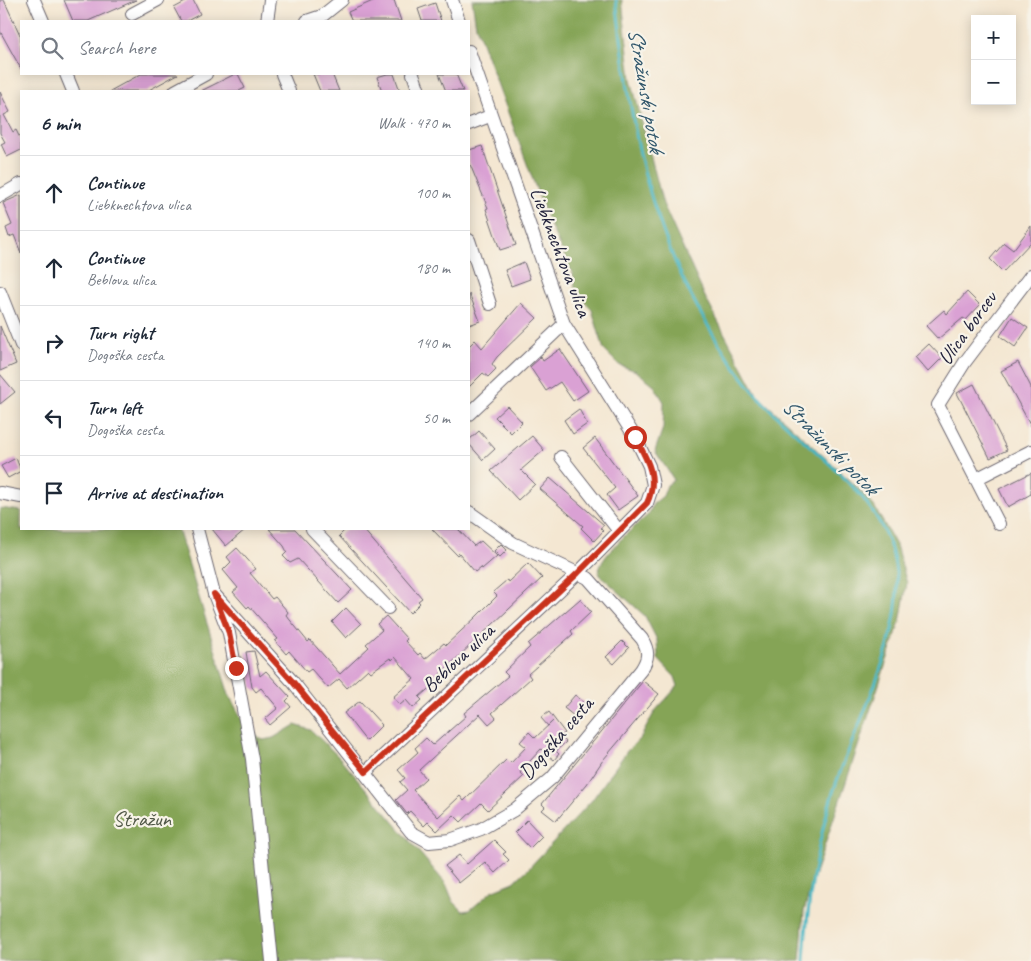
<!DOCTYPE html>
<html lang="en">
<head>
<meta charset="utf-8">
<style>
  body { margin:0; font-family:Caveat,sans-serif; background:#f6f6f7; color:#1f2937 }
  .controls { position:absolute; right:15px; top:15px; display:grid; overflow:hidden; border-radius:0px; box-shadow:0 2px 12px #0003 }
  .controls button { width:45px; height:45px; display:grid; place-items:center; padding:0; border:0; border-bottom:1px solid #e0e1e3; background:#fff; color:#1f2937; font:25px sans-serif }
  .stop { position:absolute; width:15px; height:15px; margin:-11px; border:4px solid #c8321e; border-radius:50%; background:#fff }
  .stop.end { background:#c8321e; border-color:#fff; box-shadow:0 1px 5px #0008 }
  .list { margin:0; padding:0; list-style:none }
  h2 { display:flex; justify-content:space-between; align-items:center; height:65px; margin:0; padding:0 20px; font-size:21px }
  h2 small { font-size:16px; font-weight:400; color:#747a83 }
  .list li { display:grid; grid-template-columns:32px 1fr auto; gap:15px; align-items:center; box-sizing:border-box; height:75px; padding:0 20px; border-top:1px solid #e0e1e3 }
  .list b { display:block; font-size:19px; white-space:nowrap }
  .list p { margin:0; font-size:16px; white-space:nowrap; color:#747a83 }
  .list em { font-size:16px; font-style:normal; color:#747a83 }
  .icon { flex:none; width:28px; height:28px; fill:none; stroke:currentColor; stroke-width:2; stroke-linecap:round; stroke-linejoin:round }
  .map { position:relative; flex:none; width:1031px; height:961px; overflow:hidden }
  .search { position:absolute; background:#fff; box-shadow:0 2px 12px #0003; left:20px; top:20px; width:450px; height:55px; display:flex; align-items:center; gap:12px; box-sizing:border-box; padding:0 18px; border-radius:0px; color:#747a83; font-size:19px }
  .panel { position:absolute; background:#fff; box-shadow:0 2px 12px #0003; left:20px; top:90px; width:450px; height:440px; border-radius:0px }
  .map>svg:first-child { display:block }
  .forest { fill:#85a457; stroke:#546349 }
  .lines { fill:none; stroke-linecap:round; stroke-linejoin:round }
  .stream { stroke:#4ab7c5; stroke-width:3 }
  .building { fill:#daa1d4 }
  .minor-casing { stroke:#6c6770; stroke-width:14 }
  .minor { stroke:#fff; stroke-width:12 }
  .route { stroke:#c8321e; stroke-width:6 }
  .labels { text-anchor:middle; stroke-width:4.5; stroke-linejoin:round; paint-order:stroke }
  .street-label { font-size:21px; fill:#22223b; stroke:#f7f3e8 }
  .park-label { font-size:21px; fill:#515848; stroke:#f7f3e8 }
  .water-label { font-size:22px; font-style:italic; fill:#30566b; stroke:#f7f3e8 }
</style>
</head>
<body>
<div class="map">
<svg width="1031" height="961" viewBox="0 0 1031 961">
  <rect width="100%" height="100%" fill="#f7f3e8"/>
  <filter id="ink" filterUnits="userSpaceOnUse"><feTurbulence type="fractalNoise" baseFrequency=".02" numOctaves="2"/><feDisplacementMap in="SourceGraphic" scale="10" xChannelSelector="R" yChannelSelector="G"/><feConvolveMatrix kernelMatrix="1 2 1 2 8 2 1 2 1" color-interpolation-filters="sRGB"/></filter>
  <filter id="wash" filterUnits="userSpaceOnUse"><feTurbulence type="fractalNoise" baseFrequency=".0096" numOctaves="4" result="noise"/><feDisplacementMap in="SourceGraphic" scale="20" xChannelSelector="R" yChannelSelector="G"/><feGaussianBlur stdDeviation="1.12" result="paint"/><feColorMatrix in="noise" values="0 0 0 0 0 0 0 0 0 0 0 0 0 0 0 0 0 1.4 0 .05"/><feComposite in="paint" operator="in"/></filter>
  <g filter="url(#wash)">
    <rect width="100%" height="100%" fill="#f4e7d2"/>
    <path class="forest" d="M472 0H622L631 79 663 204 706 299 758 396 855 485 874 506 896 545 907 583 900 622 812 883 804 911 800 961H0V508L21 511V529H178L229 695C238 712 247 730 263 740L273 738 295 725 311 730 340 758 446 884 453 901 463 911 470 910 492 891 514 882 528 869 592 800 627 751 641 737 655 711 678 686 675 677 658 659 657 640 645 616 599 574C596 558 637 525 649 514L653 504 663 496 667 485 674 480 655 451 663 428 664 402 653 384 636 371 619 365 604 350 592 310 575 291 574 277 547 218 476 26Z"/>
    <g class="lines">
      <path class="stream" d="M616 0C625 69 634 149 657 214 671 257 692 301 716 339 733 366 755 396 779 418 824 462 883 498 895 565 909 636 851 730 831 799 815 852 807 906 804 961"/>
    </g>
    <g id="blocks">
      <g class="building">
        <path d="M0 0H4L21 37V69L0 31Z"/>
        <path d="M64 0H136L88 21H73Z"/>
        <path d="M189 0H193L200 14 187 21H181L174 8Z"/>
        <path d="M375 0H394L401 21H352L348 12Z"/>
        <path d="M435 3 441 21H422L418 9Z"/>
        <path d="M141 74H178L147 91H110Z"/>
        <path d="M235 74H238L245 88 239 91H201Z"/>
        <path d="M313 74H332L339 91H320Z"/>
        <path d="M387 74H394L400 91H382L377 77Z"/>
        <path d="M439 74H456L463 91H446Z"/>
        <path d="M0 92 10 112 4 115 13 132 16 130 21 140V150L7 157 1 144 5 142 0 133Z"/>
        <path d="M482 146 516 245 500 250 486 209 488 208 469 162V150Z"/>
        <path d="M21 195V253L14 235 9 237 6 228 12 225 3 203Z"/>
        <path d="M1031 226V242L1003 272 990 259 1004 243 1013 250Z"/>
        <path d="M524 262 530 279 511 286 505 270Z"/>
        <path d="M967 292 980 305 966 320 963 318 938 339 926 326 944 310 947 314Z"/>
        <path d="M469 293 480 321 469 325Z"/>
        <path d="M521 303 537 318 497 357 492 364 496 369 488 377 483 373 469 387V346L475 340 482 348Z"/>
        <path d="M1012 317 1028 328 1015 347 1000 336Z"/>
        <path d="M0 326 16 364 0 371Z"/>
        <path d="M929 344 942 358 928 372 915 357Z"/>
        <path d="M560 349 588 391 573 401 560 382 546 391 530 367 541 357 543 361Z"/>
        <path d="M1018 362 1031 387V426L1001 371Z"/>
        <path d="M0 374 15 392 0 404Z"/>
        <path d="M974 384 1007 450 990 458 957 393Z"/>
        <path d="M507 406 522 422 511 433 495 417Z"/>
        <path d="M579 409 587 424 573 434 564 420Z"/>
        <path d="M479 431 495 449 483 460 469 444V440Z"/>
        <path d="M532 436 544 450 521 470 535 484 518 500 491 471Z"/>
        <path d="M595 438 638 496 618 510 607 495 615 488 583 448Z"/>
        <path d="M16 458 21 471 8 478 1 466Z"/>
        <path d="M1031 473V494L1008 507 999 489Z"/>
        <path d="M550 478 604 525 600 528 603 531 594 541 581 528 583 526 540 489Z"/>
        <path d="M212 529H246L226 546Z"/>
        <path d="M269 529H295L352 590 338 603 298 559 290 563 283 556 287 552 284 546Z"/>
        <path d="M346 529H363L422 598 418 601 420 603 410 613 339 536Z"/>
        <path d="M432 529H458L474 546 481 541 497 556 482 569 481 567 475 572 459 553 457 555Z"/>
        <path d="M501 544 507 550 500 557 494 551Z"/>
        <path d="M237 548 256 569 250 573 272 599 275 597 288 612 286 615 308 642 310 640 340 674 369 647 366 644 382 630 377 624 386 616 407 639 405 641 418 655 420 653 425 659 444 643 446 645 475 618 497 596 493 592 507 580 508 582 528 563 542 578 440 674 442 677 419 697 422 700 413 708 406 700 400 705 393 697 414 679 395 657 392 660 390 658 371 672 368 669 347 688 339 679 328 688 311 669 307 672 289 651 286 654 275 641 278 639 249 606 247 608 233 592 238 588 223 570 231 562 227 557Z"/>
        <path d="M580 599 591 612 571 631 573 634 528 674 531 678 492 713 496 718 489 724 480 714 419 770 426 778 413 790 438 817 460 796 464 801 507 759 511 763 526 747 520 742 529 732 535 738 553 721 548 726 541 718 549 712 565 733 561 736 566 742 556 751 559 754 554 760 541 749 520 772 524 776 488 810 481 803 461 822 454 815 437 831 428 822 424 826 410 811 407 814 396 800 407 790 400 782 405 778 398 770 418 752 415 748 426 738 433 745 466 716 464 713 508 676 504 672 530 647 528 644Z"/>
        <path d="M346 608 361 624 346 638 332 622Z"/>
        <path d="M622 641 629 648 614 664 606 657Z"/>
        <path d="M254 651 260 676 266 671 290 697 286 701 291 707 270 725 265 719 278 708 261 688 256 692 252 687 246 652Z"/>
        <path d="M643 681 659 694 603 760 587 784 556 821 542 810 545 807 542 804Z"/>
        <path d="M575 695 590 707 579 720 564 708Z"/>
        <path d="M360 701 382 725 366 741 344 713Z"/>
        <path d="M527 820 542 836 530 848 515 832Z"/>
        <path d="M494 840 506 852 503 854 509 860 495 873 485 862 459 883 445 866 459 855 467 864Z"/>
      </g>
    </g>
  </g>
  <g filter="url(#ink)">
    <use href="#blocks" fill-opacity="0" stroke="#6c6770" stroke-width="1"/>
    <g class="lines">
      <g class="minor-casing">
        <g id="minor">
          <path d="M34 0 43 21"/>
          <path d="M452 0 459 21"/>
          <path d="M132 14 158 0"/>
          <path d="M267 21 270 0"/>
          <path d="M307 21 322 16 342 0"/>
          <path d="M66 74 73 91"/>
          <path d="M282 74 289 91"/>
          <path d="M413 74 419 91"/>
          <path d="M175 91 206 74"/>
          <path d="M469 124 490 116"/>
          <path d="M0 196 21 184"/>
          <path d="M469 240 490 304"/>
          <path d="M0 292 21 345"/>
          <path d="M469 414 564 324"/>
          <path d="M561 457 619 531"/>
          <path d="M976 479 1031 451"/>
          <path d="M0 493 21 497"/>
          <path d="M999 524 938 405 965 362 1031 275"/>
          <path d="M197 529 214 594 229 633 252 759 272 961"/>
          <path d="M312 529 388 608"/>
          <path d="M214 594 293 682 411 832 429 842 450 840 481 829 514 810 552 778 641 670C649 658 649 651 642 639L588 578 513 543 469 512"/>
          <path d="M366 772 578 573 647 503 653 485 649 466 635 437 564 324 469 51"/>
        </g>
      </g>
      <use href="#minor" class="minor"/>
    </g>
  </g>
  <g class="lines" filter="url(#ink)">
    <path class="route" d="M236 668 229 633 214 594 293 682 366 772 578 573 647 503C659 478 647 459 635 437"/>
  </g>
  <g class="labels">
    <g class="street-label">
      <text transform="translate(561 252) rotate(69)" y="7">Liebknechtova ulica</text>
      <text transform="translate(967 328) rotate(-54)" y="7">Ulica borcev</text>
      <text transform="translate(458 658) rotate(-43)" y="7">Beblova ulica</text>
      <text transform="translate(556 738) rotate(-49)" y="7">Dogoška cesta</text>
    </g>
    <g class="park-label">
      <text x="142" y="826">Stražun</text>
    </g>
    <g class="water-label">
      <text transform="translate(647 90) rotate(80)" y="8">Stražunski potok</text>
      <text transform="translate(831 446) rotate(45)" y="8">Stražunski potok</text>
    </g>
  </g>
</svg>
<div class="controls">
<button>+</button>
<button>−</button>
</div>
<div class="stop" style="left:635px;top:437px"></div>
<div class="stop end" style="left:236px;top:668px"></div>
<div class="search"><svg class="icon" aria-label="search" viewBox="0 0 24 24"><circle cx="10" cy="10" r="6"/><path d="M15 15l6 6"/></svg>Search here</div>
<section class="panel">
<h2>6 min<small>Walk · 470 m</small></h2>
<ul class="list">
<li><svg class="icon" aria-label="ahead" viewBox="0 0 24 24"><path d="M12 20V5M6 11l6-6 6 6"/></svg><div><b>Continue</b><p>Liebknechtova ulica</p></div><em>100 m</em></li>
<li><svg class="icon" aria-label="ahead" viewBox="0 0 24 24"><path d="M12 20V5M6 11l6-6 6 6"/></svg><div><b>Continue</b><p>Beblova ulica</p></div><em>180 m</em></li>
<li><svg class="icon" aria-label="right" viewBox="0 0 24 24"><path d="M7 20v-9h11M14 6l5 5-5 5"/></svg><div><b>Turn right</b><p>Dogoška cesta</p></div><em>140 m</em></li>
<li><svg class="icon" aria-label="left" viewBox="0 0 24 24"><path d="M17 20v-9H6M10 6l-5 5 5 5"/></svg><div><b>Turn left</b><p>Dogoška cesta</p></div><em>50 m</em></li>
<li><svg class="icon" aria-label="arrive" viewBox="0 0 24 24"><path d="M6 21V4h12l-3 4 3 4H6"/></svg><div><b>Arrive at destination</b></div></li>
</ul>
</section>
</div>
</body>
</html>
